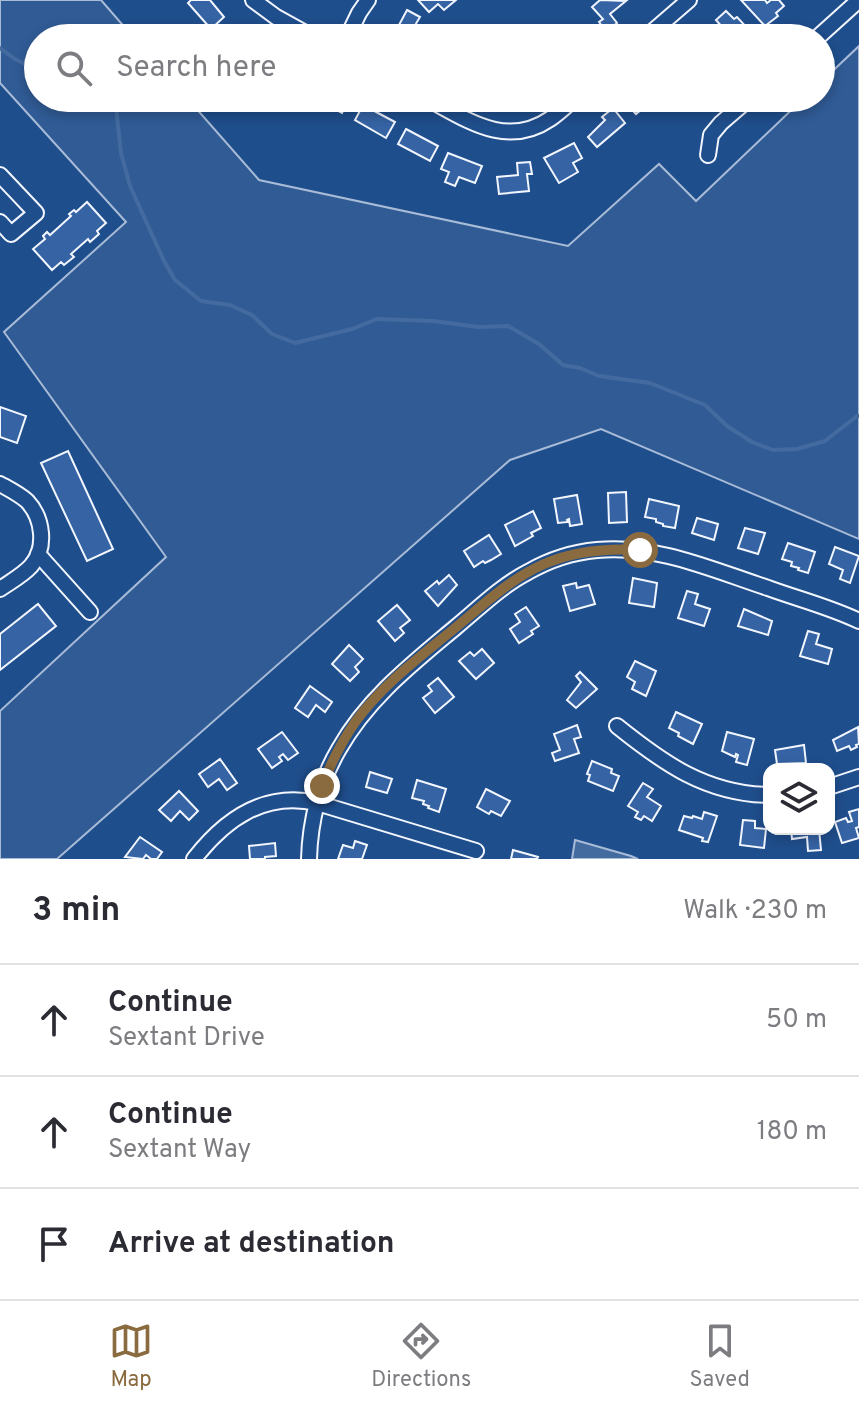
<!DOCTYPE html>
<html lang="en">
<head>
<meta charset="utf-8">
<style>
  body { margin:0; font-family:Overpass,sans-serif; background:#f7f7f7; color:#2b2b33 }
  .controls { position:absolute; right:24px; bottom:24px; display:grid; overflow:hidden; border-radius:16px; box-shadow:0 4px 12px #0003 }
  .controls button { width:72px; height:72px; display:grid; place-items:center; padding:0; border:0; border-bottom:2px solid #e1e1e2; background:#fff; color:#2b2b33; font:40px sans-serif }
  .stop { position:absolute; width:24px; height:24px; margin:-18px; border:6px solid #8a6a3f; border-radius:50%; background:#fff }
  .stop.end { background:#8a6a3f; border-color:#fff; box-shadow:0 2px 8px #0008 }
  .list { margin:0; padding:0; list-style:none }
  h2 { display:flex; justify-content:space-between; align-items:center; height:104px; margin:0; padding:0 32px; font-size:34px }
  h2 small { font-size:26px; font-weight:400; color:#7c7c81 }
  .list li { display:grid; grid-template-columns:52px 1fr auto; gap:24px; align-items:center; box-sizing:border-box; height:112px; padding:0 32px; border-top:2px solid #e1e1e2 }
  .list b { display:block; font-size:30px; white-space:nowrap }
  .list p { margin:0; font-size:26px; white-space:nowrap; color:#7c7c81 }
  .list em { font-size:26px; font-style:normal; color:#7c7c81 }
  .icon { flex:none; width:44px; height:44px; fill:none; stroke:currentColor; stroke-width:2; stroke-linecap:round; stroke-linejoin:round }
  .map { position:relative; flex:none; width:859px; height:859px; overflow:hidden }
  .search { position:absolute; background:#fff; box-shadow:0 4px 12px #0003; left:24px; right:24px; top:24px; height:88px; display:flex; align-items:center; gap:20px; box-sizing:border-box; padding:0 28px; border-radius:44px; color:#7c7c81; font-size:30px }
  .sheet { height:440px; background:#fff }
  nav { display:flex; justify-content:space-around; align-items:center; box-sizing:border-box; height:112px; border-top:2px solid #e1e1e2; background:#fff; font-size:22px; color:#7c7c81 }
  nav a { display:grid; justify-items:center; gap:4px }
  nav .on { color:#8a6a3f }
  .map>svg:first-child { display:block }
  .green { fill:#305b95; stroke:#a8bbd7; stroke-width:2 }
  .water { fill:#446ba0; stroke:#a8bbd7; stroke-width:2 }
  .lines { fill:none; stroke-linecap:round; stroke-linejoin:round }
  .stream { stroke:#446ba0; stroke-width:4 }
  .building { fill:#3563a3; stroke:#f2f6ff; stroke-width:2 }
  .minor-casing { stroke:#f2f6ff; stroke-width:18 }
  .minor { stroke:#1f4e8c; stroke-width:14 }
  .route { stroke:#8a6a3f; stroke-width:10 }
</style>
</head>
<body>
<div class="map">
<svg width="859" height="859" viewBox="0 0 859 859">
  <rect width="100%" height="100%" fill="#1f4e8c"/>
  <path class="green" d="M0 0H101L134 38H38V98H187L259 180 568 246 659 164 696 201 804 98H821V82L859 46V539L601 429 510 460 57 859H0V711L166 557 4 332 126 222 0 83Z"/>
  <path class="water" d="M575 840 631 856 638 859H572Z"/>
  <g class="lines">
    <g class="stream">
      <path d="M0 48 15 59 38 71"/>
      <path d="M115 98 121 153 130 186 164 261 175 280 201 301 230 305 252 315 272 334 295 343 352 329 377 319 433 321 478 327 508 326 539 344 563 365 580 368 599 376 650 383 705 405 727 426 752 442 773 450 797 449 825 441 857 416H859"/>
    </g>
  </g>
  <g class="building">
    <path d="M191 0H210L224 17 211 29 188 3Z"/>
    <path d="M418 0H456L444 10 438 4 429 12Z"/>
    <path d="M600 0 626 1 610 14 617 23 607 32 599 22 603 19 592 7Z"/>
    <path d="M741 0H765L767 3 771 0H779L784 6 776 13 778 16 765 26Z"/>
    <path d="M407 10 420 17 411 32 422 38H392Z"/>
    <path d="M726 11 734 19 737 17 749 30 740 38H712L723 28 716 20Z"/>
    <path d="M584 29 593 38H574Z"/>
    <path d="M314 98H350L342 113Z"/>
    <path d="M627 98H655L636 114 624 101Z"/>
    <path d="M363 105 395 122 386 138 355 120Z"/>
    <path d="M613 108 625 123 597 147 588 137 605 120 602 117Z"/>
    <path d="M406 129 438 146 430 161 398 144Z"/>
    <path d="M574 143 582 158 573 163 578 172 559 183 544 158Z"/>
    <path d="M448 153 482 166 475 183 459 177 455 186 445 182 449 172 441 169Z"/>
    <path d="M530 162 532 174H527L529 191 499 194 497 177 518 175 517 163Z"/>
    <path d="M87 202 106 223 97 231 99 234 90 242 88 239 71 254 74 257 64 265 61 262 52 270 33 249 45 239 43 236 47 232 50 235 71 216 69 214 74 210 76 212Z"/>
    <path d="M0 407 26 416 17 443 0 437Z"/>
    <path d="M68 451 113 549 87 561 41 463Z"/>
    <path d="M626 492 627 522 609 523 608 493Z"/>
    <path d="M577 495 582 524 570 526 569 519 567 520 568 522 558 523 554 499Z"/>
    <path d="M649 499 679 506 675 528 663 526V524L656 522V519L645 517Z"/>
    <path d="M533 511 541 528 531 533 533 536 515 546 505 525Z"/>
    <path d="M697 518 718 524 714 540 692 533Z"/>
    <path d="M745 528 765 533 758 554 738 548Z"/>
    <path d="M489 535 501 554 491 560 485 563 483 561 474 567 464 551Z"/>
    <path d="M788 543 815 552 808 573 798 570 799 568 791 566 792 562 782 559Z"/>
    <path d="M835 547 859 556 850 583 840 579 843 570 829 564Z"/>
    <path d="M449 575 457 585 438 606 425 591 437 581 439 584Z"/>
    <path d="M633 578 657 583 654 607 629 603Z"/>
    <path d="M576 583 577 588 589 585 595 604 570 611 563 586Z"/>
    <path d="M687 591 698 594 695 604 710 609 704 626 678 618Z"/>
    <path d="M38 604 56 626 0 670V634Z"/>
    <path d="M397 605 410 620 400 628 404 633 395 641 378 621Z"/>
    <path d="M526 607 539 626 531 631 533 634 519 643 510 629 520 622 515 614Z"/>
    <path d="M744 609 772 621 768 635 738 626Z"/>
    <path d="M808 631 819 634 816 644 832 649 828 664 800 656Z"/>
    <path d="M349 645 363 659 355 667 359 672 350 681 332 664Z"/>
    <path d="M482 649 494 663 476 679 459 661 470 652 474 656Z"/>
    <path d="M635 661 656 671 646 696 632 689 635 682 627 677Z"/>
    <path d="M580 672 597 689 576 708 567 700 581 682 576 676Z"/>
    <path d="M438 678 454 697 435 713 423 698 432 691 428 686Z"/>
    <path d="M310 686 332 702 325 712 316 705 308 717 295 708Z"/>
    <path d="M676 712 702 724 693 744 678 736 679 733 669 728Z"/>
    <path d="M577 725 581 737 574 739 579 753 555 761 552 753 560 750 554 734Z"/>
    <path d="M858 727 859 744 856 745 857 747 851 750 849 746 837 751 833 740Z"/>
    <path d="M282 732 298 753 288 760 283 754 279 757 282 761 272 768 258 749Z"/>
    <path d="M727 732 754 739 747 765 736 762 738 755 736 754 735 757 722 751Z"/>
    <path d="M804 745 806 763 777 764 775 750Z"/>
    <path d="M220 759 237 783 227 790 219 779 208 787 199 774Z"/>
    <path d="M592 761 612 769 611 773 619 776 613 791 588 781 590 775 587 774Z"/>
    <path d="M370 772 392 779 387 793 366 787Z"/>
    <path d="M417 780 446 789 439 812 428 808 429 806 423 804 424 801 412 798Z"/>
    <path d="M643 783 653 789 647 797 661 806 652 821 644 816 641 820 635 817 638 812 628 806Z"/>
    <path d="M486 789 510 801 501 816 491 811 489 814 477 807Z"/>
    <path d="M179 791 198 811 189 820 180 811 171 821 159 810Z"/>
    <path d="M859 809V827L856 828 859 838 842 843 835 822 846 818 848 822 852 821 849 812Z"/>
    <path d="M704 812 717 816 708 842 702 841 703 838 679 830 684 816 692 818 693 816 702 819Z"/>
    <path d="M743 820 755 821V828L766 829 764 848 740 845Z"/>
    <path d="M791 829H819L821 850 808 851 807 837 792 839Z"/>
    <path d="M140 837 162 852 157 859H151L146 855 143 859 125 857Z"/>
    <path d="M355 841 367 845 362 859H338L343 845 353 848Z"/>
    <path d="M275 843 276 856 265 857V859H250L249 846Z"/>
    <path d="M513 850 538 857 537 859H511Z"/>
  </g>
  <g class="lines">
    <g class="minor-casing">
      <g id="minor">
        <path d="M253 0 276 17 314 38"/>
        <path d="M347 38 359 13 368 0"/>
        <path d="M645 38 689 0"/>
        <path d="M817 38 859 0"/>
        <path d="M426 98C466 119 506 149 550 119 559 113 567 105 575 98"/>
        <path d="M708 155 711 135 721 123 750 98"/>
        <path d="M0 175 36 213 11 234 0 222"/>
        <path d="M0 484C9 489 19 494 27 501 43 518 47 548 31 566 23 575 10 582 0 589"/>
        <path d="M38 554 90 612"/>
        <path d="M617 726C663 763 706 794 769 795"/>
        <path d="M829 787 859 777"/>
        <path d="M194 859C225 819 264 791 317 803L476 851"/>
        <path d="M309 859C310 821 320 781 339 749 368 698 412 664 456 627 479 608 501 586 528 572 549 560 574 552 597 550 656 544 713 570 768 588 798 599 830 607 859 621"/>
      </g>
    </g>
    <use href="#minor" class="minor"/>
  </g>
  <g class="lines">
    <path class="route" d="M322 786C331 763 342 741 356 721 383 684 420 657 455 628 483 605 510 579 544 564 574 551 607 548 640 550"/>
  </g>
</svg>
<div class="controls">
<button><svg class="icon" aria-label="layers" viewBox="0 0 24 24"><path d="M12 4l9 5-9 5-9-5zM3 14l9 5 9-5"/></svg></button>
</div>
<div class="stop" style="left:640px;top:550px"></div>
<div class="stop end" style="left:322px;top:786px"></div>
<div class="search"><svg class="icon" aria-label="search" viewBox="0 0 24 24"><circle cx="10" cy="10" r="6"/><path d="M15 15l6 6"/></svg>Search here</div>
</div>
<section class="sheet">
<h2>3 min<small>Walk · 230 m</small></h2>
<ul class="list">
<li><svg class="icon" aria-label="ahead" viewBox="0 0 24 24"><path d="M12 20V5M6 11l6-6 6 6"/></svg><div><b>Continue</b><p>Sextant Drive</p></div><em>50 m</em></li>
<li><svg class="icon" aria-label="ahead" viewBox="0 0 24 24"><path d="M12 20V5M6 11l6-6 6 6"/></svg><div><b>Continue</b><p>Sextant Way</p></div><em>180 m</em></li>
<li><svg class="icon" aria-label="arrive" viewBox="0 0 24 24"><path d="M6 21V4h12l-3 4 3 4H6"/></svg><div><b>Arrive at destination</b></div></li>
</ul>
</section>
<nav>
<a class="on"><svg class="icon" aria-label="map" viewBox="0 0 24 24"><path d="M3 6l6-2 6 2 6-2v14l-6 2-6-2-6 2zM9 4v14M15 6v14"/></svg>Map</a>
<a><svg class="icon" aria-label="directions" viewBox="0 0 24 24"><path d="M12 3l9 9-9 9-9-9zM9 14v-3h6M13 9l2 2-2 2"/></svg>Directions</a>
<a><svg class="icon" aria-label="saved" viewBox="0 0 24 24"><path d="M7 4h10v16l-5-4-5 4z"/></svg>Saved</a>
</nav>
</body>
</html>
